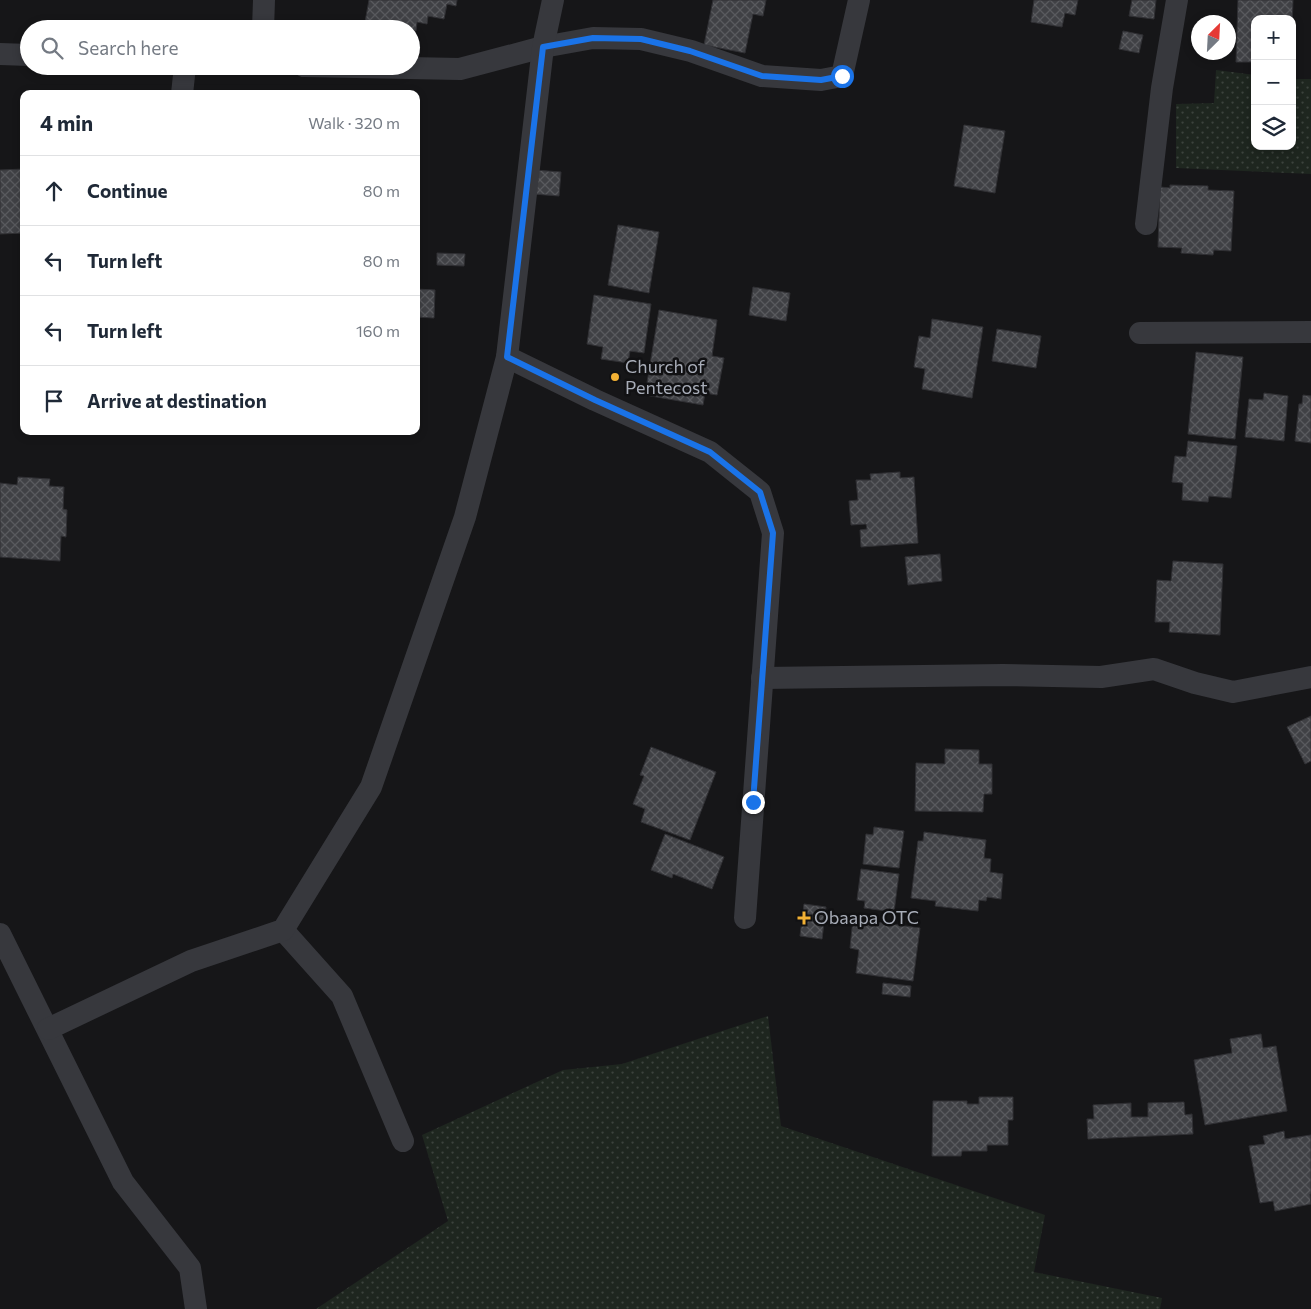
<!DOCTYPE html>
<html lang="en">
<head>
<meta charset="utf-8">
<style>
  body { margin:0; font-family:Commissioner,sans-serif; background:#f2f2f3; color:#1f2937 }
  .controls { position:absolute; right:15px; top:15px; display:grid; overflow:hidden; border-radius:10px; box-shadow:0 2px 8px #0003 }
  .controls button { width:45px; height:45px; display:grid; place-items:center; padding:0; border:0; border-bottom:1px solid #e0e1e3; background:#fff; color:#1f2937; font:25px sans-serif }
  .compass { position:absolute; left:1191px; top:15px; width:45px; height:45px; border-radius:50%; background:#fff; box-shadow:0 2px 8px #0003; rotate:24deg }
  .stop { position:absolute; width:15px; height:15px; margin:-11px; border:4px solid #1a73e8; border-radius:50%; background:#fff }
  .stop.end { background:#1a73e8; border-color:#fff; box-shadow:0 1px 5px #0008 }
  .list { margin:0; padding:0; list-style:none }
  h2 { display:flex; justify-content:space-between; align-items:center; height:65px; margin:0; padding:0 20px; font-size:21px }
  h2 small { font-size:16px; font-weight:400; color:#747a83 }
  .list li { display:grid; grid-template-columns:32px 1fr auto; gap:15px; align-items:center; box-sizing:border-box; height:70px; padding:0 20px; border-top:1px solid #e0e1e3 }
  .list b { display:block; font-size:19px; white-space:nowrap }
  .list em { font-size:16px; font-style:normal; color:#747a83 }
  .icon { flex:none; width:28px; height:28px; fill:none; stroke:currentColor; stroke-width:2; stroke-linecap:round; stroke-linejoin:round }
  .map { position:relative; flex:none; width:1311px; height:1309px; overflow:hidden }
  .search { position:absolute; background:#fff; box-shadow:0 2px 8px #0003; left:20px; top:20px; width:400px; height:55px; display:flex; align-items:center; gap:12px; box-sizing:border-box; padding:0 18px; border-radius:28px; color:#747a83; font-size:19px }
  .panel { position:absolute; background:#fff; box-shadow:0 2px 8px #0003; left:20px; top:90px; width:400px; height:345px; border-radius:10px }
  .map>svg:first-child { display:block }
  .grass { fill:url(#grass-dots) }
  .building { fill:url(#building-cross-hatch); stroke:#303034 }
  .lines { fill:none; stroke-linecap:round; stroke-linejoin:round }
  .street { stroke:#37383d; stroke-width:22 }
  .route { stroke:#1a73e8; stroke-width:6 }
  .poi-dot { fill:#f2b134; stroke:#111113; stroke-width:2 }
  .labels { text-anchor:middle; stroke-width:5; stroke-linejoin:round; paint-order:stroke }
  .poi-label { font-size:18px; fill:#a8adb8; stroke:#111113; text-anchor:start }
</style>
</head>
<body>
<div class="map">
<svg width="1311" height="1309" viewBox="0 0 1311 1309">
  <defs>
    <pattern id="grass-dots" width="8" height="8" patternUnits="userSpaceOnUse" patternTransform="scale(1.25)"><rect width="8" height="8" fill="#1e261f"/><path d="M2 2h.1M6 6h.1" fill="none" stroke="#3c433d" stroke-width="1.8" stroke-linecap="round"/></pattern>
    <pattern id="building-cross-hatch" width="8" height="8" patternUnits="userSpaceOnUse" patternTransform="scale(1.25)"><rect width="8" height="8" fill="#404145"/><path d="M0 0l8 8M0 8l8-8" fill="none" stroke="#595a5e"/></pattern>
  </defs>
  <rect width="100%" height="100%" fill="#161618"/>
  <g class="grass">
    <path d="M1216 70 1255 75V146H1292V79H1311V174L1176 168V104L1214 103Z"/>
    <path d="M768 1016 781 1126 1045 1215 1034 1272 1162 1298 1160 1309H316L448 1221 422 1135 563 1070 622 1064Z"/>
  </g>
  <g class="building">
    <path d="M369 0H457L456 6 447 4 444 19 428 16 427 24 417 22 416 31 411 30V29H404L365 22Z"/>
    <path d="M713 0H766L763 16 753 14 745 53 704 45Z"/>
    <path d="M1034 0H1078L1075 15 1065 13 1062 27 1031 22Z"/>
    <path d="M1132 0H1156L1154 19 1129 16Z"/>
    <path d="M1238 0H1293L1292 32V19H1255V62H1236Z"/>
    <path d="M1123 31 1143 35 1139 53 1119 49Z"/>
    <path d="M964 125 1005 131 995 193 954 186Z"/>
    <path d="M24 169V233L0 234V170Z"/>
    <path d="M535 170 561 172 559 196 533 194Z"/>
    <path d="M1170 185 1208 186V190L1234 191 1231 251 1214 250 1213 255 1181 253 1182 248 1158 247 1160 187 1170 188Z"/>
    <path d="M618 225 659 232 649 293 608 285Z"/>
    <path d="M437 253 465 254 464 266 437 265Z"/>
    <path d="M753 287 790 293 786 321 749 315Z"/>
    <path d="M416 289 435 290 434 318 416 317Z"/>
    <path d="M594 295 651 304 644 353 630 351 628 363 601 359 603 347 587 344Z"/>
    <path d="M659 310 717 320 712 356 724 358 717 395 705 393 703 405 645 395Z"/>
    <path d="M932 319 983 327 972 398 922 389 925 369 914 367 919 336 930 338Z"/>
    <path d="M997 329 1041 336 1036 368 992 361Z"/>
    <path d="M1196 352 1243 357 1235 439 1188 434Z"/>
    <path d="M1264 393 1288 396 1284 441 1245 437 1249 399 1263 400Z"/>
    <path d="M1303 395 1311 396V443L1295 441 1299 404H1302Z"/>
    <path d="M1188 441 1237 446 1231 498 1209 496 1208 502 1182 500 1183 483 1172 482 1175 456 1186 457Z"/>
    <path d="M900 472V478L914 477 918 543 861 547 860 530 867 529 866 524 851 525 849 501 858 500 856 480H871L870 474Z"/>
    <path d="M18 477 50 479 49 486 64 487 63 509 67 510 66 537 61 536 60 561 0 557V483L17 485Z"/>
    <path d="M940 554 942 581 908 585 905 557Z"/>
    <path d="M1173 561 1223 564 1220 635 1169 632 1170 622H1155L1157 580 1171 581Z"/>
    <path d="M1311 716V761L1305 764 1287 727Z"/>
    <path d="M651 747 716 772 690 840 641 822 645 809 633 804 644 776 640 775Z"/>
    <path d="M945 749 979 750V764H992V794H984L983 812 915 811 916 763 945 764Z"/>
    <path d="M874 827 904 831 899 868 863 864 866 834 873 835Z"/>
    <path d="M924 832 986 840 984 858 991 859 990 872 1003 874 1001 899 987 897 986 901 979 900 978 911 935 906 936 901 911 898 918 841H923Z"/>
    <path d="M665 834 724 857 712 889 673 874 672 878 651 870Z"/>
    <path d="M861 869 899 874 894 912 864 908 865 901 857 900Z"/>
    <path d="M804 904 826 907 822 939 800 936Z"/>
    <path d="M853 919 920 928 913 981 856 973 859 950 850 948Z"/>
    <path d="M883 983 911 986 910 997 882 994Z"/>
    <path d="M1261 1034 1263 1048 1276 1046 1287 1111 1205 1125 1194 1060 1232 1053 1230 1039Z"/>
    <path d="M979 1097H1013V1120H1008V1145H987V1151H962L961 1156H932L933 1101H967V1104H979Z"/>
    <path d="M1184 1102 1185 1115 1192 1114 1193 1134 1088 1139 1087 1119H1094L1093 1105 1131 1103V1117H1148V1103Z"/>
    <path d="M1284 1131 1285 1139 1311 1135V1194H1310L1311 1204 1275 1211 1273 1201 1260 1203 1249 1146 1265 1144 1263 1136Z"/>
  </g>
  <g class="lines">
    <g class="street">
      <path d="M263 29 264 0"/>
      <path d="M0 54 29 55"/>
      <path d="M304 66 460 69 543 47 593 38 641 39 691 51 762 76 821 80 842 76 859 0"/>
      <path d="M182 94 185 66"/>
      <path d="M1146 224 1162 88 1177 0"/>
      <path d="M1140 333 1311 332"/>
      <path d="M507 357 595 400 710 452 760 492 773 533 745 918"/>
      <path d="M762 678 1003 675 1101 677 1154 669 1195 683 1233 692 1311 677"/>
      <path d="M283 930 342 996 403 1141"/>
      <path d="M0 934 123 1182 190 1268 196 1309"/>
      <path d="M48 1029 191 961 283 930 371 787 465 517 507 357 543 47 553 0"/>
    </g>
  </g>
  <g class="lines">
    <path class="route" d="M753 802 773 533 760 492 710 452 595 400 507 357 543 47 593 38 641 39 690 51 762 76 821 80 842 76"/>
  </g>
  <g class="poi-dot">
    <circle cx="615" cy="377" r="5"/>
    <path d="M801.5 910.5h5v5h5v5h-5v5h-5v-5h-5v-5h5z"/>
  </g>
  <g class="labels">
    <g class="poi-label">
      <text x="625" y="373">Church of<tspan x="625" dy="21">Pentecost</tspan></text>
      <text x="814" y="924">Obaapa OTC</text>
    </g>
  </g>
</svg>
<div class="controls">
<button>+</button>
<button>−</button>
<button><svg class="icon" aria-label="layers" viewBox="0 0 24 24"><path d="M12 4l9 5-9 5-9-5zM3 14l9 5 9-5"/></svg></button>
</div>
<svg class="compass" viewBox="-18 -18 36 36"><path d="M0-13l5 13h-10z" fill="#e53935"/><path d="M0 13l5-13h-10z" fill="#747a83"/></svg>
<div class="stop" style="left:842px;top:76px"></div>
<div class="stop end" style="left:753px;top:802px"></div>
<div class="search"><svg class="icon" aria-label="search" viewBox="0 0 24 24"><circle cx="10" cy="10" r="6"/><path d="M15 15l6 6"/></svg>Search here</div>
<section class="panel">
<h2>4 min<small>Walk · 320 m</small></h2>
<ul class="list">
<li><svg class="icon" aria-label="ahead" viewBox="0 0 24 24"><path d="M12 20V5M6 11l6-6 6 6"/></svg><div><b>Continue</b></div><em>80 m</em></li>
<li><svg class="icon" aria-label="left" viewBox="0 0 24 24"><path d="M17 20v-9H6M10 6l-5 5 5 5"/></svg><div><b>Turn left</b></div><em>80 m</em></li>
<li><svg class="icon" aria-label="left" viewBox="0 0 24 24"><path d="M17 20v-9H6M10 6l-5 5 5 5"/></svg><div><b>Turn left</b></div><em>160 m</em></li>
<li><svg class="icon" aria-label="arrive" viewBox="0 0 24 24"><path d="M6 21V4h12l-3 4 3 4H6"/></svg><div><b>Arrive at destination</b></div></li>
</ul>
</section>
</div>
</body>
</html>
